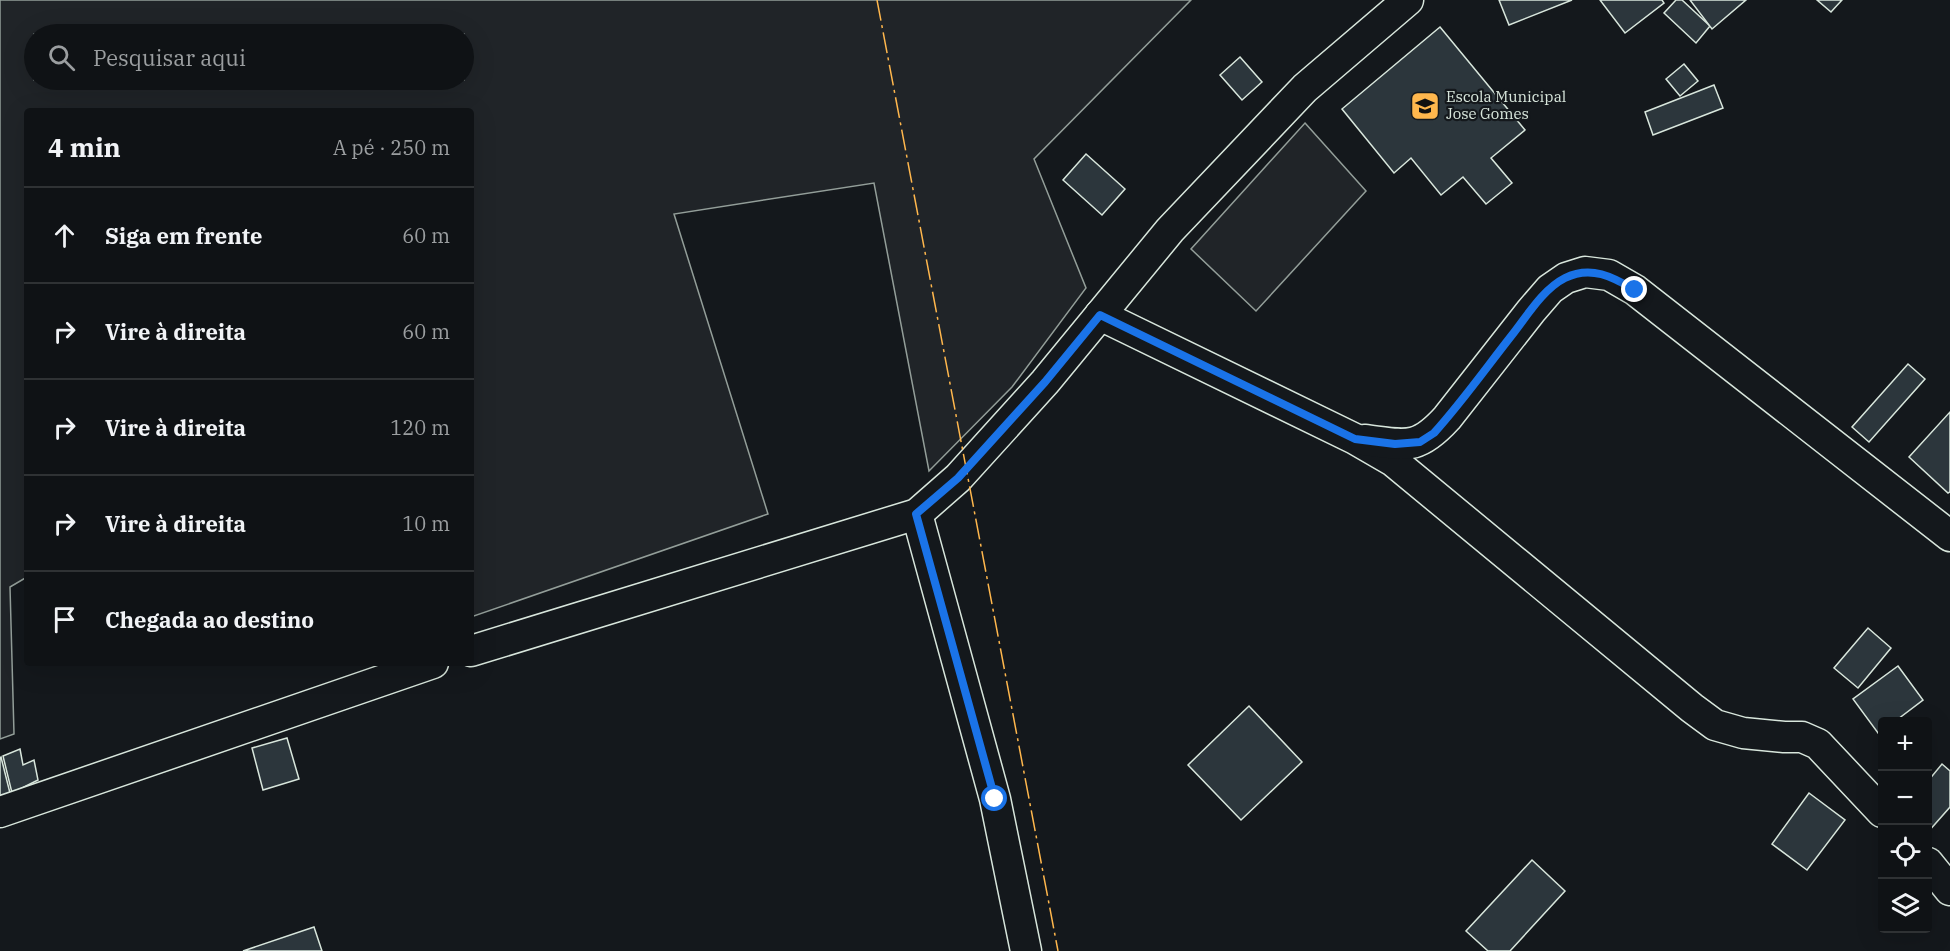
<!DOCTYPE html>
<html lang="pt">
<head>
<meta charset="utf-8">
<style>
  body { margin:0; font-family:"IBM Plex Serif",serif; background:#181b1e; color:#f1f3f6 }
  .controls { position:absolute; right:18px; bottom:18px; display:grid; overflow:hidden; border-radius:6px; box-shadow:0 6px 24px #0002 }
  .controls button { width:54px; height:54px; display:grid; place-items:center; padding:0; border:0; border-bottom:2px solid #2f3234; background:#0f1215; color:#f1f3f6; font:30px sans-serif }
  .stop { position:absolute; width:18px; height:18px; margin:-14px; border:4px solid #1a73e8; border-radius:50%; background:#fff }
  .stop.end { background:#1a73e8; border-color:#fff; box-shadow:0 2px 6px #0008 }
  .list { margin:0; padding:0; list-style:none }
  h2 { display:flex; justify-content:space-between; align-items:center; height:78px; margin:0; padding:0 24px; font-size:26px }
  h2 small { font-size:20px; font-weight:400; color:#9b9ea0 }
  .list li { display:grid; grid-template-columns:39px 1fr auto; gap:18px; align-items:center; box-sizing:border-box; height:96px; padding:0 24px; border-top:2px solid #2f3234 }
  .list b { display:block; font-size:22px; white-space:nowrap }
  .list em { font-size:20px; font-style:normal; color:#9b9ea0 }
  .icon { flex:none; width:33px; height:33px; fill:none; stroke:currentColor; stroke-width:2; stroke-linecap:round; stroke-linejoin:round }
  .map { position:relative; flex:none; width:1950px; height:951px; overflow:hidden }
  .search { position:absolute; background:#0f1215; box-shadow:0 6px 24px #0002; left:24px; top:24px; width:450px; height:66px; display:flex; align-items:center; gap:15px; box-sizing:border-box; padding:0 21px; border-radius:33px; color:#9b9ea0; font-size:22px }
  .panel { position:absolute; background:#0f1215; box-shadow:0 6px 24px #0002; left:24px; top:108px; width:450px; height:558px; border-radius:6px }
  .map>svg:first-child { display:block }
  .green { fill:#202428; stroke:#939e99; stroke-width:1.5; fill-rule:evenodd }
  .building { fill:#2c363c; stroke:#d8e6dc; stroke-width:1.5 }
  .lines { fill:none; stroke-linecap:round; stroke-linejoin:round }
  .street-casing { stroke:#d8e6dc; stroke-width:33 }
  .street { stroke:#14181c; stroke-width:30 }
  .power { stroke:#ffb74d; stroke-width:1.5; stroke-dasharray:21 4.5 3 4.5; stroke-linecap:butt }
  .route { stroke:#1a73e8; stroke-width:8 }
  .labels { text-anchor:middle; stroke-width:4.5; stroke-linejoin:round; paint-order:stroke }
  .poi-label { font-size:15px; fill:#d8e6dc; stroke:#14181c; text-anchor:start }
</style>
</head>
<body>
<div class="map">
<svg width="1950" height="951" viewBox="0 0 1950 951">
  <rect width="100%" height="100%" fill="#14181c"/>
  <g class="green">
    <path d="M0 0H1191L1034 159 1086 288 1012 387 929 471 874 183 674 214 768 514 471 617V111H27V577L10 587 14 734 0 739ZM464 34V80H34V34Z"/>
    <path d="M1305 123 1366 191 1256 311 1191 249Z"/>
  </g>
  <g class="building">
    <path d="M1499 0H1572L1509 25Z"/>
    <path d="M1600 0H1662L1664 3 1625 33Z"/>
    <path d="M1676 0H1682L1710 26 1696 43 1664 13Z"/>
    <path d="M1690 0H1746L1712 29Z"/>
    <path d="M1817 0H1842L1831 12Z"/>
    <path d="M1440 27 1525 130 1491 158 1512 183 1486 204 1463 177 1441 195 1411 158 1394 173 1342 109Z"/>
    <path d="M1240 57 1262 82 1242 100 1220 75Z"/>
    <path d="M1684 64 1698 81 1680 96 1666 79Z"/>
    <path d="M1714 85 1723 108 1653 135 1645 112Z"/>
    <path d="M1086 154 1125 189 1102 215 1063 180Z"/>
    <path d="M1908 364 1925 379 1869 442 1852 427Z"/>
    <path d="M1950 412V492L1948 493 1909 457Z"/>
    <path d="M1868 628 1891 648 1858 688 1834 668Z"/>
    <path d="M1898 666 1923 700 1894 722H1882V730L1878 733 1853 699Z"/>
    <path d="M1249 706 1302 762 1241 820 1188 765Z"/>
    <path d="M287 738 299 779 263 790 252 748Z"/>
    <path d="M20 749 23 765 34 760 38 780 12 793 3 756Z"/>
    <path d="M1 757 10 793 0 797V758Z"/>
    <path d="M1942 764 1950 771V807L1928 832V781Z"/>
    <path d="M1809 793 1845 820 1807 870 1772 844Z"/>
    <path d="M1532 860 1565 891 1510 951H1488L1466 931Z"/>
    <path d="M314 927 322 951H243Z"/>
  </g>
  <g class="lines">
    <g class="street-casing">
      <g id="street">
        <path d="M1100 315 1355 439 1393 461 1692 708 1715 725 1743 733 1784 737H1802L1818 744 1882 812"/>
        <path d="M1364 440C1406 445 1417 451 1447 418L1531 311 1550 289 1566 278 1585 272 1609 275 1635 290 1950 536"/>
        <path d="M917 514 995 799 1026 951"/>
        <path d="M471 651 917 514 958 478 1045 382 1170 230 1305 88 1408 0"/>
        <path d="M0 812 433 663"/>
        <path d="M1928 863 1950 890"/>
      </g>
    </g>
    <use href="#street" class="street"/>
    <path class="power" d="M877 0 1058 951"/>
  </g>
  <g class="lines">
    <path class="route" d="M995 799 916 514 958 478 1045 382 1100 315 1355 439 1395 444 1420 442 1434 433C1462 402 1486 368 1512 335 1527 316 1543 289 1565 278 1591 265 1613 277 1635 290"/>
  </g>
  <defs>
    <g id="school-square" transform="scale(1.5)"><rect x="-9" y="-9" width="18" height="18" rx="4" fill="#ffb74d" stroke="#14181c"/><path d="M0-5L7-2L0 1L-7-2ZM-4 1L0 2.5L4 1V4Q0 6-4 4Z" fill="#111"/></g>
  </defs>
  <g fill-rule="evenodd">
    <use href="#school-square" x="1425" y="106"/>
  </g>
  <g class="labels">
    <g class="poi-label">
      <text x="1446" y="102">Escola Municipal<tspan x="1446" dy="17">Jose Gomes</tspan></text>
    </g>
  </g>
</svg>
<div class="controls">
<button>+</button>
<button>−</button>
<button><svg class="icon" aria-label="locate" viewBox="0 0 24 24"><circle cx="12" cy="12" r="6"/><path d="M12 2v4M12 18v4M2 12h4M18 12h4"/></svg></button>
<button><svg class="icon" aria-label="layers" viewBox="0 0 24 24"><path d="M12 4l9 5-9 5-9-5zM3 14l9 5 9-5"/></svg></button>
</div>
<div class="stop" style="left:995px;top:799px"></div>
<div class="stop end" style="left:1635px;top:290px"></div>
<div class="search"><svg class="icon" aria-label="search" viewBox="0 0 24 24"><circle cx="10" cy="10" r="6"/><path d="M15 15l6 6"/></svg>Pesquisar aqui</div>
<section class="panel">
<h2>4 min<small>A pé · 250 m</small></h2>
<ul class="list">
<li><svg class="icon" aria-label="ahead" viewBox="0 0 24 24"><path d="M12 20V5M6 11l6-6 6 6"/></svg><div><b>Siga em frente</b></div><em>60 m</em></li>
<li><svg class="icon" aria-label="right" viewBox="0 0 24 24"><path d="M7 20v-9h11M14 6l5 5-5 5"/></svg><div><b>Vire à direita</b></div><em>60 m</em></li>
<li><svg class="icon" aria-label="right" viewBox="0 0 24 24"><path d="M7 20v-9h11M14 6l5 5-5 5"/></svg><div><b>Vire à direita</b></div><em>120 m</em></li>
<li><svg class="icon" aria-label="right" viewBox="0 0 24 24"><path d="M7 20v-9h11M14 6l5 5-5 5"/></svg><div><b>Vire à direita</b></div><em>10 m</em></li>
<li><svg class="icon" aria-label="arrive" viewBox="0 0 24 24"><path d="M6 21V4h12l-3 4 3 4H6"/></svg><div><b>Chegada ao destino</b></div></li>
</ul>
</section>
</div>
</body>
</html>
